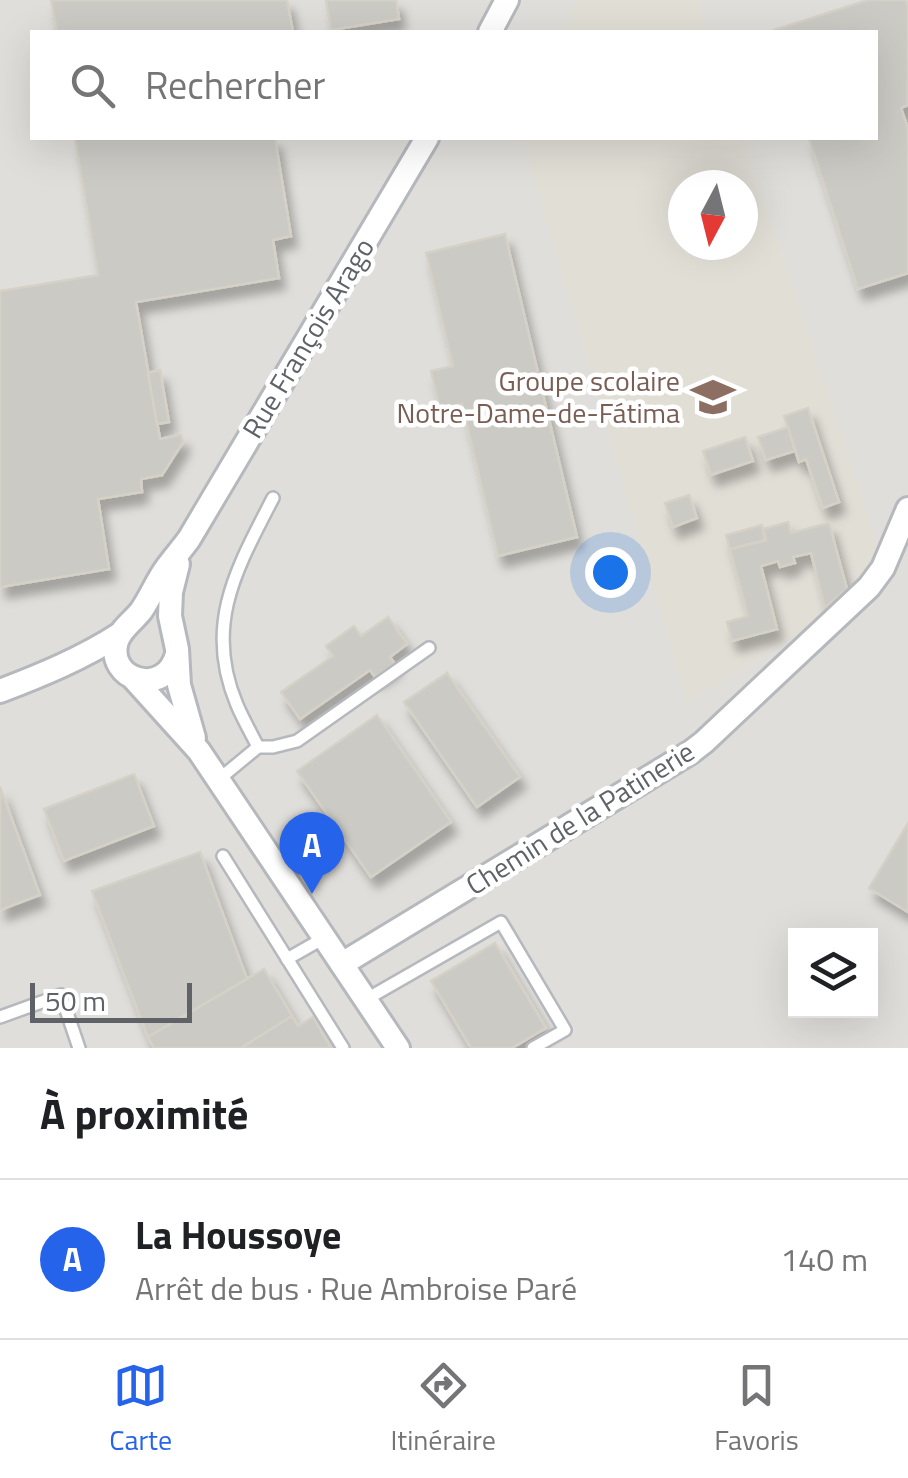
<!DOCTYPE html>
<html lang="fr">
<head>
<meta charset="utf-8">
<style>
  body { margin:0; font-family:"Titillium Web",sans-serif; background:#f6f6f6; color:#202124 }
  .controls { position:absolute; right:30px; bottom:30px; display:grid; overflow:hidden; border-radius:0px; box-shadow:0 10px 40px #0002 }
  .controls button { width:90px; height:90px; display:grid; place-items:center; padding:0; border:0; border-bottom:2px solid #e0e0e0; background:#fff; color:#202124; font:50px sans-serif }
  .compass { position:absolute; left:668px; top:170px; width:90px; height:90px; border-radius:50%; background:#fff; box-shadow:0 10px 40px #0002; rotate:187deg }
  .scale { position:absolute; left:30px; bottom:25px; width:162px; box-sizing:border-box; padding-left:10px; border:5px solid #5f6368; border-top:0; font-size:28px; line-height:35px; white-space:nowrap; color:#5f6368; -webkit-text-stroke:8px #fff; paint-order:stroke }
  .you { position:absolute; left:610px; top:572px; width:35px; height:35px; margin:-25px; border:8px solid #fff; border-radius:50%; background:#1a73e8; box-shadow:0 0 0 15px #1a73e833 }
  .badge { display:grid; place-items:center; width:65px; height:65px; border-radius:50%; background:#2563eb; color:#fff; font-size:32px; font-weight:700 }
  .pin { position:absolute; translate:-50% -82px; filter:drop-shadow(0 2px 5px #0008) }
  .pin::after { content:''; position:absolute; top:52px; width:35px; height:30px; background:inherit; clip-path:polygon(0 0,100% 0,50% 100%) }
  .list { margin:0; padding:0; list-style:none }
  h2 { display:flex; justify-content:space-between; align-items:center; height:130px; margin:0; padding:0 40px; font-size:42px }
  h2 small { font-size:32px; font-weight:400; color:#757577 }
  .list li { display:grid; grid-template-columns:65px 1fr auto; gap:30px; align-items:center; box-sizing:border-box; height:160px; padding:0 40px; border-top:2px solid #e0e0e0 }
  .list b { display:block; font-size:38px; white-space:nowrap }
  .list p { margin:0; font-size:32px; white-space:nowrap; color:#757577 }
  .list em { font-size:32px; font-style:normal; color:#757577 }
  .icon { flex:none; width:55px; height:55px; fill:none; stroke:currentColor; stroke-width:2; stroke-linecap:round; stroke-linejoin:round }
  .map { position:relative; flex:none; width:908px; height:1048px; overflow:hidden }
  .search { position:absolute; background:#fff; box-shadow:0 10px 40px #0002; left:30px; right:30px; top:30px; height:110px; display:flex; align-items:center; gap:25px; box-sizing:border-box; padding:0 35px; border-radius:0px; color:#757577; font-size:38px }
  .sheet { height:290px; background:#fff }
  nav { display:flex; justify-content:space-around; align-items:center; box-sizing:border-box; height:140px; border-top:2px solid #e0e0e0; background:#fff; font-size:28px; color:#757577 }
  nav a { display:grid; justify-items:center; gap:5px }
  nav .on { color:#2563eb }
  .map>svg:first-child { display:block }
  .industrial { fill:#e0deda; fill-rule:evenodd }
  .education { fill:#e1ded6; fill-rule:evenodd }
  .building { fill:#cccac5; stroke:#d6d1c6; stroke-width:2.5; filter:url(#shadow) }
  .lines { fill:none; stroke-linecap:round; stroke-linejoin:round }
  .service-casing { stroke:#b5b8bc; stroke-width:16 }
  .minor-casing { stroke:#b5b8bc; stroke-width:28 }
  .service { stroke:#fff; stroke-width:11 }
  .minor { stroke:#fff; stroke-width:22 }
  .labels { text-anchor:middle; stroke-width:9; stroke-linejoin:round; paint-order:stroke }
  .street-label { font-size:28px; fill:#5f6368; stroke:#fff }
  .education-label { font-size:28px; fill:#785e54; stroke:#fff; text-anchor:end }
</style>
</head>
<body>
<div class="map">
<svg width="908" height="1048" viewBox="0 0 908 1048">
  <defs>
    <filter id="shadow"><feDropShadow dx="6" dy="11" stdDeviation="5" flood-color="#0004"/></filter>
  </defs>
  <rect width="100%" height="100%" fill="#f1efe8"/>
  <path class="industrial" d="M0 0H908V1048H0ZM32 32H876V138H32ZM683 185H743V245H683ZM796 936H870V1011H796Z"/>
  <g class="education">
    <path d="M578 0H697L708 32H560Z"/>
    <path d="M522 138H743L879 549 854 587 822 619 687 703ZM683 185H743V245H683Z"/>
  </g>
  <g class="building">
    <path d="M51 0H287L293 32H57Z"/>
    <path d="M326 0H396L399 19 331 30Z"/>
    <path d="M868 0H906L908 7V105L901 108 908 129V273L858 289 809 138H876V32H775L774 30Z"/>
    <path d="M75 138H275L291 236 273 240 279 278 136 302 160 439 181 435 183 442 162 475 141 479 142 492 98 499 109 569 0 587V291L98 275Z"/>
    <path d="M505 234 577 537 498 556 462 404 440 409 431 371 453 366 426 253Z"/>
    <path d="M160 370 169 422 157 424 148 373Z"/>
    <path d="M808 408 839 502 823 508 806 459 799 462 784 416Z"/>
    <path d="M788 427 795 451 766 460 758 437Z"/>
    <path d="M745 437 753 461 711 475 703 451Z"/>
    <path d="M689 495 697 518 673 527 665 503Z"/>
    <path d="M788 522 791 533 829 523 847 589 825 608 811 553 793 557 795 563 780 567 778 561 761 566 777 629 732 641 727 622 748 616 730 549 766 540 763 529Z"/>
    <path d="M762 525 765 540 730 549 726 535Z"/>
    <path d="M388 617 407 644 390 657 395 664 375 677 370 670 300 719 281 692 333 656 326 646 354 626 361 636Z"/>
    <path d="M447 673 520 777 477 807 404 702Z"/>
    <path d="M377 715 451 822 371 877 297 771Z"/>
    <path d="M134 774 154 826 64 861 44 809Z"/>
    <path d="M0 787 40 895 0 910Z"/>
    <path d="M908 823V912L869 888Z"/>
    <path d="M200 852 247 979 148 1037 92 891Z"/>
    <path d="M495 943 546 1028 512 1048H471L431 981Z"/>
    <path d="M264 969 292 1016 241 1048H154L148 1037Z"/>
    <path d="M292 1016 298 1026 313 1017 331 1048H241Z"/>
  </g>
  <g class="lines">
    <g class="service-casing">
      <g id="service">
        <path d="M258 747H273L297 741 429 648"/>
        <path d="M218 780 258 747C251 733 243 719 237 705 203 625 237 568 273 498"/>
        <path d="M223 856 343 1048"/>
        <path d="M287 959 324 938"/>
        <path d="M365 1000 501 922 565 1030 533 1048"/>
        <path d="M0 1017 61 995 79 1048"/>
      </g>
    </g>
    <g class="minor-casing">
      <g id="minor">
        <path d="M490 32 507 0"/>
        <path d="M178 564 171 592 170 616 177 649 179 685 194 738"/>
        <path d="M177 654C165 699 105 680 117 641 121 629 133 621 141 611 150 598 156 583 165 570 172 560 181 550 189 539L427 138"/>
        <path d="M134 679 199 751 398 1048"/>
        <path d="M0 691C42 675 83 658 120 634"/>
        <path d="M342 964 691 752 704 742 869 587 883 568 908 509"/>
      </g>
    </g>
    <use href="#service" class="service"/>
    <use href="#minor" class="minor"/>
  </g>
  <defs>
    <g id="school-bare" transform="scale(3.45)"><path d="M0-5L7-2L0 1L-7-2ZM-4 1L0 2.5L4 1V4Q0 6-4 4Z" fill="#8d6e63" stroke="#fff" stroke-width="2.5" paint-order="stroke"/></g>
  </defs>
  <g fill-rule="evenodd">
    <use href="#school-bare" x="713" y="397"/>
  </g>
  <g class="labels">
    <g class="street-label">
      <text transform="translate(308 338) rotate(-59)" y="10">Rue François Arago</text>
      <text transform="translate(580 818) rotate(-32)" y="10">Chemin de la Patinerie</text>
    </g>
    <g class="education-label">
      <text x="680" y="391">Groupe scolaire<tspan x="680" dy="32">Notre-Dame-de-Fátima</tspan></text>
    </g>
  </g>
</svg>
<div class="controls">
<button><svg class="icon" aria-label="layers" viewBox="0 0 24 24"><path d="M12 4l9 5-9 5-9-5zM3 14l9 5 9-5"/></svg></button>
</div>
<svg class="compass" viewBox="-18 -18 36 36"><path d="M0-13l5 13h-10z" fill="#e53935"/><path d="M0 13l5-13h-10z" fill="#757577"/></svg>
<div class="scale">50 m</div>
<div class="you"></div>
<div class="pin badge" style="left:312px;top:894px">A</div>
<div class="search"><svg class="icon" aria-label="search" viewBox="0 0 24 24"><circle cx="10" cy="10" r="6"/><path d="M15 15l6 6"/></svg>Rechercher</div>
</div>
<section class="sheet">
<h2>À proximité<small></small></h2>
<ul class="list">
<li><span class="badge">A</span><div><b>La Houssoye</b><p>Arrêt de bus · Rue Ambroise Paré</p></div><em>140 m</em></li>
</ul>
</section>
<nav>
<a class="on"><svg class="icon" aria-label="map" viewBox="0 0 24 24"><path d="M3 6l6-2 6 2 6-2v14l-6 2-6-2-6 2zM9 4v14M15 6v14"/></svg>Carte</a>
<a><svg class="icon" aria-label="directions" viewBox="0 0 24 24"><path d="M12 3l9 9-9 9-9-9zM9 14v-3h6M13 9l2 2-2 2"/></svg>Itinéraire</a>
<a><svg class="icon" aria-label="saved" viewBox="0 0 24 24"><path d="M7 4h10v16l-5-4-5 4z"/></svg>Favoris</a>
</nav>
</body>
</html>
